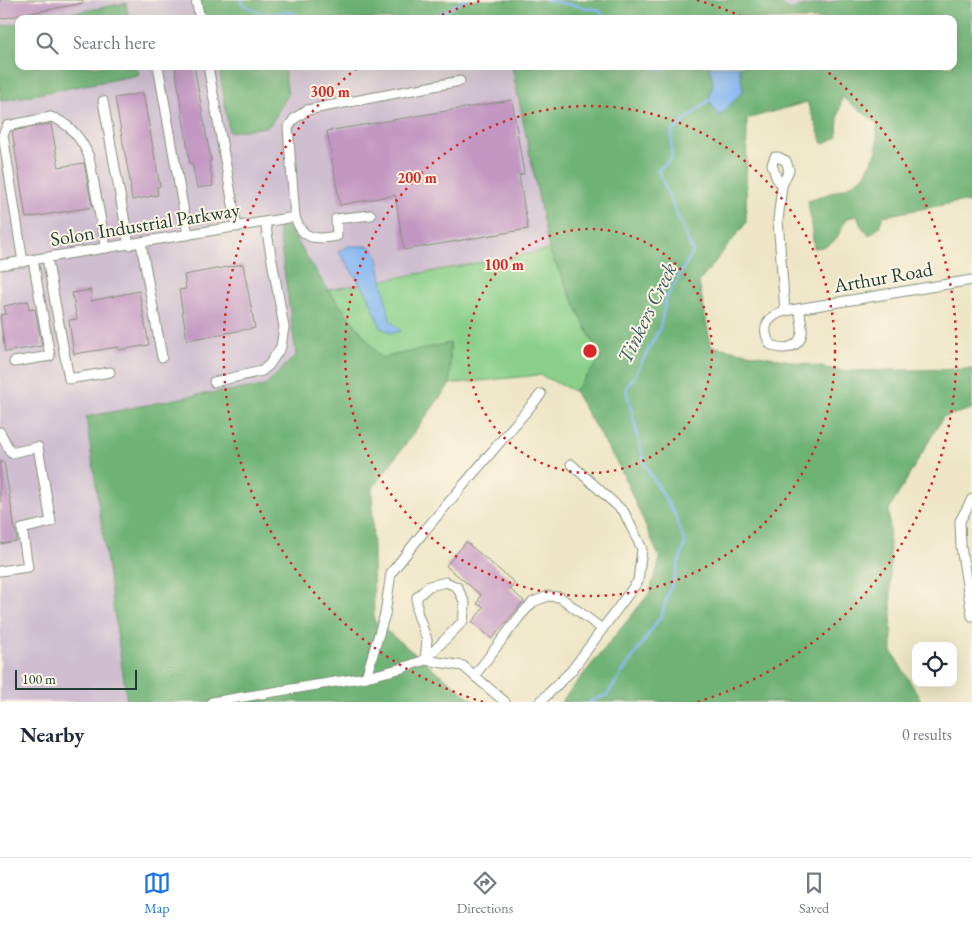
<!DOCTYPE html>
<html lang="en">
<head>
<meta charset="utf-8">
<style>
  body { margin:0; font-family:"EB Garamond",serif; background:#f2f2f3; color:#1f2937 }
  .controls { position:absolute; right:15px; bottom:15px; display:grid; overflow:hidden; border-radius:10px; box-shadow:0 5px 20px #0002 }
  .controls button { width:45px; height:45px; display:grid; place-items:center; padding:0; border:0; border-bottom:1px solid #e0e1e3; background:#fff; color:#1f2937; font:25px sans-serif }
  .scale { position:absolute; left:15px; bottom:12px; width:122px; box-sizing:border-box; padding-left:5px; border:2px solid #1f3d34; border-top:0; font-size:14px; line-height:18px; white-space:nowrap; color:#1f3d34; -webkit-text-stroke:4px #fcf5e5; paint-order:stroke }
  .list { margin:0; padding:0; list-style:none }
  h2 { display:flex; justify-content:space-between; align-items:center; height:65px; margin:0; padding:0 20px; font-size:21px }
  h2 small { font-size:16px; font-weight:400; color:#747a83 }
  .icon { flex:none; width:28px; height:28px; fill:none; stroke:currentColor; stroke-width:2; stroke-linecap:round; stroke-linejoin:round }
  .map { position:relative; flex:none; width:972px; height:702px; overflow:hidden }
  .search { position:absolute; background:#fff; box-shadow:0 5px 20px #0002; left:15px; right:15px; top:15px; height:55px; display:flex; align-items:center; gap:12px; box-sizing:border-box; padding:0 18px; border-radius:10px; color:#747a83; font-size:19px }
  .sheet { height:155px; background:#fff }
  nav { display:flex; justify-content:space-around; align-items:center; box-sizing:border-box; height:70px; border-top:1px solid #e0e1e3; background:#fff; font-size:14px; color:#747a83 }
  nav a { display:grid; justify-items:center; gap:2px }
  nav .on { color:#1a73e8 }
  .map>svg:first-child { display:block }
  .industrial { fill:#cebed0 }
  .green { fill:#89cf8a; stroke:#54865f }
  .forest { fill:#6eb276; stroke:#467855 }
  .water { fill:#85b7f2; stroke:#527a93 }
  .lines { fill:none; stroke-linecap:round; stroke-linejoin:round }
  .stream { stroke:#85b7f2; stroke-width:2.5 }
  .building { fill:#c298c2 }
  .minor-casing { stroke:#86917c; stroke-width:11 }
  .minor { stroke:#fff; stroke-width:9 }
  .ring { fill:none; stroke:#d62828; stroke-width:2.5; stroke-dasharray:2.5 5 }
  .labels { text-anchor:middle; stroke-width:4; stroke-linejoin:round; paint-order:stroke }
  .street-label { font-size:20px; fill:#1f3d34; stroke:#fcf5e5 }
  .water-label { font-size:21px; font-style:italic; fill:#385c64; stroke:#fcf5e5 }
  .centre { fill:#d62828; stroke:#fcf5e5; stroke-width:2.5 }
  .ring-label { font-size:15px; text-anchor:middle; font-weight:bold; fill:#d62828; stroke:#fcf5e5; stroke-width:4; stroke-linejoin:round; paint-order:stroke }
</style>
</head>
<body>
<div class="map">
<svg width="972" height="702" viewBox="0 0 972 702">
  <rect width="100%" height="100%" fill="#fcf5e5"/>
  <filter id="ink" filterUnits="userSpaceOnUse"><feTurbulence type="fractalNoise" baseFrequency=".02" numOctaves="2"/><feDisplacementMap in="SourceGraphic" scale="10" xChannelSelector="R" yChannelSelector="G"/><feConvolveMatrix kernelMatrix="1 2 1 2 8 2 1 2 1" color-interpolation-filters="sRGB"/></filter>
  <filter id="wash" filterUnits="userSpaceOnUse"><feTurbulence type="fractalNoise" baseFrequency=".0096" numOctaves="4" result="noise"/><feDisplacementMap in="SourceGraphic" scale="20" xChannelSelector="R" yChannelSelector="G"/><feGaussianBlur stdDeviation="1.12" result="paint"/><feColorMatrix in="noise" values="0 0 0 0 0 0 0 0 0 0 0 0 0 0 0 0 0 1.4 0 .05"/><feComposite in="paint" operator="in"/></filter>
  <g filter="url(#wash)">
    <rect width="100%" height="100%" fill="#ede5c5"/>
    <g class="industrial">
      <path d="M0 0H196L200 19H19V66H512L549 250 328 290 288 228 278 226 296 355 265 386 86 418 127 702H0Z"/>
      <path d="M769 0H841L791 9Z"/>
    </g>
    <path class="green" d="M549 250 601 359 574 391 540 375 450 384V344L381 358 328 290Z"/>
    <g class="forest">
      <path d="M196 0H768L791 9 841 0H972V203L959 202 883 216 879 227 869 236 860 224 857 215 846 219C838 236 836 247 814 248L808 201 847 187 864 176 877 151V123L842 97 838 116 837 137 823 144 807 102 747 119 746 223 699 282 711 346 842 371 972 369V409L943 417 889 510 892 652 922 702H561L649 594 660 559 621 470 574 391 601 359 549 250 512 66H709L713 82 709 100 743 91 739 66H953V19H200Z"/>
      <path d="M126 3 129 19H41Z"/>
      <path d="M19 23V66H137L139 75 0 101V26Z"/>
      <path d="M219 66H284L288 95 271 124 266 127 229 132Z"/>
      <path d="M278 226 288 227 328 290 381 358 450 343V384L372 489 374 621 475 702H127L86 417 196 395 265 386 296 355Z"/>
    </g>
    <g class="water">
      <path d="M709 66H739L743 91 719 116 709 100 713 82Z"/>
      <path d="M349 246H369L377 254 390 320 401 331 392 333 381 328 369 297 338 251Z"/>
    </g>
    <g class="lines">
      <g class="stream">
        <path d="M242 0 241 3 261 14 290 12 307 19"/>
        <path d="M546 0 599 10 606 19"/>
        <path d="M430 19 466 0"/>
        <path d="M648 66 665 70 671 66"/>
        <path d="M589 702 607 695 661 616 685 544 674 513 645 465 626 388 634 377 660 328 666 299 693 252 658 170 671 159 672 132 709 100"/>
      </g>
    </g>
    <g id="blocks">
      <g class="building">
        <path d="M0 0H83V3L0 19Z"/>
        <path d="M175 66H194L211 161H209L213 186 197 188 192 163 190 164Z"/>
        <path d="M143 93 160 186 157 187 158 195 132 200 130 187H131L115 98Z"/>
        <path d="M512 100 524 174 519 175 528 229 404 250 395 195 340 205 327 131Z"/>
        <path d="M51 124 59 167 84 163 92 207 26 218 12 131Z"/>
        <path d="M243 264 255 328 187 340 179 290 186 289 184 275Z"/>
        <path d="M90 290 91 301 139 291 149 345 119 350 118 347 74 354 69 320 77 319 72 293Z"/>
        <path d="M28 301 29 310 35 309 42 346 5 352 0 315 6 314 4 306Z"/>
        <path d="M0 462H4L17 541 0 544Z"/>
        <path d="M466 542 515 583 510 589 524 601 492 639 472 622 484 607 477 604 481 595 446 566Z"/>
      </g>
    </g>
  </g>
  <g filter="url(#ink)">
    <use href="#blocks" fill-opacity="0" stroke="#86917c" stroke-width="1"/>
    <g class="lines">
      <g class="minor-casing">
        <g id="minor">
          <path d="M196 0 200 19"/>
          <path d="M158 66 188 235"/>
          <path d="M208 66 237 227"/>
          <path d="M103 101 129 245"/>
          <path d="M782 186 776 177 772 164 775 157H778L786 161 789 170 782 186 778 220 785 311"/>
          <path d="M371 215 336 219 337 236C316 240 302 240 295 217L288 128 294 119 307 110 460 81"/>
          <path d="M141 243 162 357"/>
          <path d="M47 258 69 379 110 372"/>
          <path d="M23 262 3 135 7 126 51 117C69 122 83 141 89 157L106 248"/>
          <path d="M0 265 295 217"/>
          <path d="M799 309C800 316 803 325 802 333 799 349 782 351 770 344 760 327 768 316 785 311L972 280"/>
          <path d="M14 362 50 356 33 260"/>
          <path d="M214 382 262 371 269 365 281 347 284 327 265 222"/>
          <path d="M0 432 11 453 38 447 51 522 22 529 28 567 0 571"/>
          <path d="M972 499 960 521 961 547 972 616"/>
          <path d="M425 660 463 666 505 702"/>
          <path d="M475 675 520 616 533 602 548 596 560 597 602 629"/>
          <path d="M366 677 385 614 391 573 426 529 541 394"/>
          <path d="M212 702 366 677 399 669 425 660 463 621 465 603 457 587 446 582 429 586 417 597V612L427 640 425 660"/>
          <path d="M540 702 572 670 638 581 642 549 624 512 571 464"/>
        </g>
      </g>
      <use href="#minor" class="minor"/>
    </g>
  </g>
  <g class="ring">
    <circle cx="590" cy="351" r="122"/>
    <circle cx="590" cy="351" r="245"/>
    <path d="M483 702A367 367 0 0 1 357 68M435 18A367 367 0 0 1 483 0M697 0A367 367 0 0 1 745 18M823 68A367 367 0 0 1 697 702"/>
  </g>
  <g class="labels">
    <g class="street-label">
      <text transform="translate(145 224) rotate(-9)" y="7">Solon Industrial Parkway</text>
      <text transform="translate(883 277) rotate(-10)" y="7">Arthur Road</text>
    </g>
    <g class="water-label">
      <text transform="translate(647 313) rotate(-64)" y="7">Tinkers Creek</text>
    </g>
  </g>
  <circle cx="590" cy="351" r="8" class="centre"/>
  <g class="ring-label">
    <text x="330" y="97">300 m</text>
    <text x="417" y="183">200 m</text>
    <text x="504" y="270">100 m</text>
  </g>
</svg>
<div class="controls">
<button><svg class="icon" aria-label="locate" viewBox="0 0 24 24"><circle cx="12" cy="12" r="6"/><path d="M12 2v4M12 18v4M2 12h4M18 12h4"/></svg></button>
</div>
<div class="scale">100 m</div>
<div class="search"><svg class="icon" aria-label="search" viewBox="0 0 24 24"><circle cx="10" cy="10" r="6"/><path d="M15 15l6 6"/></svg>Search here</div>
</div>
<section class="sheet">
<h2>Nearby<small>0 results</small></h2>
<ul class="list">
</ul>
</section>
<nav>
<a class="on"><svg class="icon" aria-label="map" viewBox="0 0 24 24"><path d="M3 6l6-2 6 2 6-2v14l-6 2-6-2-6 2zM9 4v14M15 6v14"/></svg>Map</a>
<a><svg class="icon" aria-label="directions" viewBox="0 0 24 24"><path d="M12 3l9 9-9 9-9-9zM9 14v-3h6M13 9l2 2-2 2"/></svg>Directions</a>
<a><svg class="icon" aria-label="saved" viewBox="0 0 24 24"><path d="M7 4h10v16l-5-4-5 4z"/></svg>Saved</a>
</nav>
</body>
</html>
